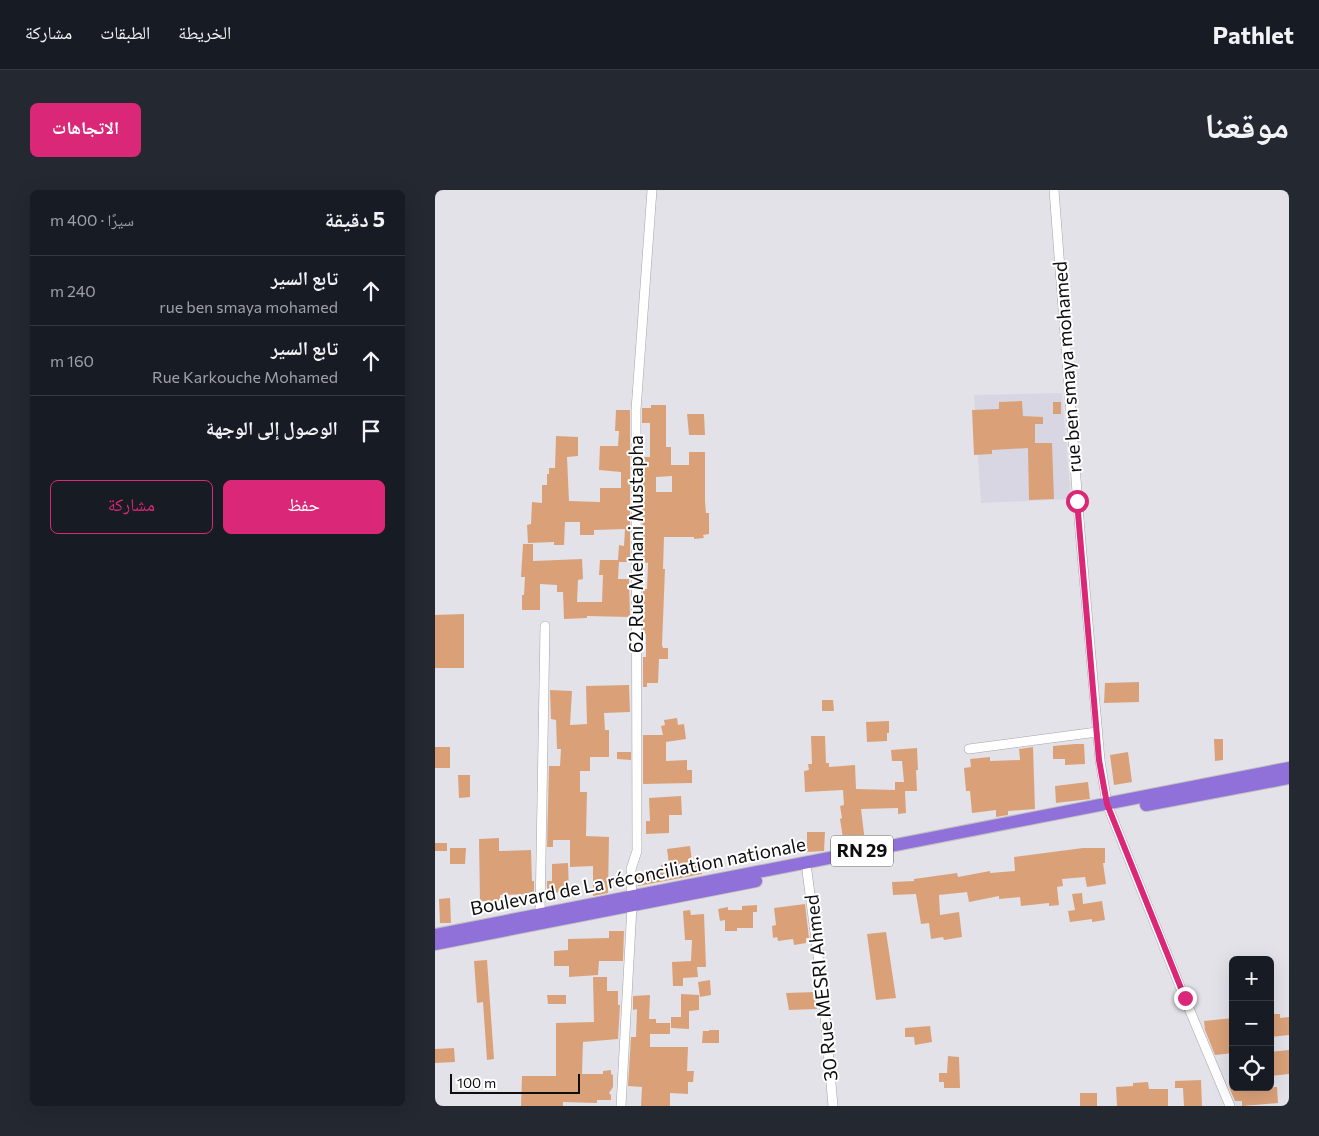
<!DOCTYPE html>
<html lang="ar">
<head>
<meta charset="utf-8">
<style>
  body { margin:0; font-family:Commissioner,"Noto Naskh Arabic",sans-serif; background:#242831; color:#f1f3f6; direction:rtl }
  .controls { position:absolute; right:15px; bottom:15px; display:grid; overflow:hidden; border-radius:8px; box-shadow:0 5px 20px #0002 }
  .controls button { width:45px; height:45px; display:grid; place-items:center; padding:0; border:0; border-bottom:1px solid #363941; background:#171b24; color:#f1f3f6; font:25px sans-serif }
  .scale { position:absolute; left:15px; bottom:12px; width:130px; box-sizing:border-box; padding-left:5px; border:2px solid #0e0e10; border-top:0; font-size:14px; line-height:18px; white-space:nowrap; color:#0e0e10; -webkit-text-stroke:4px #fff; paint-order:stroke }
  .stop { position:absolute; width:15px; height:15px; margin:-11px; border:4px solid #db2777; border-radius:50%; background:#fff }
  .stop.end { background:#db2777; border-color:#fff; box-shadow:0 1px 5px #0008 }
  .list { margin:0; padding:0; list-style:none }
  h2 { display:flex; justify-content:space-between; align-items:center; height:65px; margin:0; padding:0 20px; font-size:21px }
  h2 small { font-size:16px; font-weight:400; color:#9ea1a6 }
  .list li { display:grid; grid-template-columns:32px 1fr auto; gap:15px; align-items:center; box-sizing:border-box; height:70px; padding:0 20px; border-top:1px solid #363941 }
  .list b { display:block; font-size:19px; white-space:nowrap }
  .list p { margin:0; font-size:16px; white-space:nowrap; color:#9ea1a6 }
  .list em { font-size:16px; font-style:normal; color:#9ea1a6 }
  .actions { display:flex; gap:10px; padding:15px 20px }
  .actions a { flex:1; padding:11px 0; border:1px solid #db2777; border-radius:8px; text-align:center; font-size:18px; color:#db2777 }
  .actions .main { background:#db2777; color:#fff }
  .icon { flex:none; width:28px; height:28px; fill:none; stroke:currentColor; stroke-width:2; stroke-linecap:round; stroke-linejoin:round }
  .map { position:relative; flex:none; width:854px; height:916px; overflow:hidden; direction:ltr; border-radius:8px }
  header { display:flex; align-items:center; gap:30px; box-sizing:border-box; height:70px; padding:0 25px; background:#171b24; border-bottom:1px solid #363941 }
  header strong { font-size:24px }
  nav { display:flex; gap:28px; margin-inline-start:auto; font-size:18px }
  .intro { display:flex; align-items:center; justify-content:space-between; box-sizing:border-box; height:120px; padding:0 30px }
  h1 { margin:0; font-size:35px }
  .button { padding:12px 22px; border-radius:8px; background:#db2777; color:#fff; font-size:18px; font-weight:700 }
  main { display:flex; gap:30px; padding:0 30px }
  aside { flex:1; background:#171b24; border-radius:8px; box-shadow:0 5px 20px #0002 }
  .map>svg:first-child { display:block }
  .built { fill:#d9d6e3 }
  .building { fill:#daa179; fill-rule:evenodd }
  .lines { fill:none; stroke-linecap:round; stroke-linejoin:round }
  .minor-casing { stroke:#a5a4a9; stroke-width:10 }
  .highway-casing { stroke:#c0c0c1; stroke-width:14 }
  .minor { stroke:#fff; stroke-width:9 }
  .highway { stroke:#9070d9; stroke-width:12 }
  .route { stroke:#db2777; stroke-width:6 }
  .labels { text-anchor:middle; stroke-width:4; stroke-linejoin:round; paint-order:stroke }
  .shield { fill:#fff; stroke:#565658; stroke-width:1 }
  .shield-label { font-size:18px; font-weight:bold; fill:#0e0e10 }
  .street-label { font-size:19px; fill:#0e0e10; stroke:#fff }
</style>
</head>
<body>
<header>
<strong>Pathlet</strong>
<nav><a>الخريطة</a><a>الطبقات</a><a>مشاركة</a></nav>
</header>
<div class="intro"><h1>موقعنا</h1><a class="button">الاتجاهات</a></div>
<main>
<div class="map">
<svg width="854" height="916" viewBox="0 0 854 916">
  <rect width="100%" height="100%" fill="#e3e2e8"/>
  <path class="built" d="M627 203 636 309 546 313 539 205Z"/>
  <g class="building">
    <path d="M587 211 588 226 608 227V234H600V253H617L619 309 594 310 593 258 557 260V264L539 265 537 220 564 219V212Z"/>
    <rect x="618" y="212" width="8" height="12"/>
    <path d="M216 215H231V257H236V275H254V262H270V311L271 323H274V344L268 345 269 348 259 349V347H229L228 379H230L227 455 228 458H233V469H224L223 493H212V497H208V467H211V444L208 443V399H212L213 373 208 372 207 267H215V233H207V218H216ZM237 286V302H221V287Z"/>
    <path d="M181 220H195V372H184L183 389H194L195 427 152 426V428L129 429 128 402H122V395L105 394V420H87V405H89L90 387H86L88 354H98V371L147 369 148 389 143 390 142 412H167L168 385H164L165 370H183L184 355 189 356 190 339 159 340V345H145V332H130L129 355H119V352L93 353 92 335 96 334 97 312 107 313V295H112V284H114V278H120L121 246 143 247V266L132 267 134 311 165 312V298H186V282L164 280 165 256H183L184 241H180Z"/>
    <path d="M252 224H269L270 245H254Z"/>
    <path d="M29 424V478H0V425Z"/>
    <path d="M704 492V512L669 513 670 493Z"/>
    <path d="M194 495 195 522 169 523 170 540H174V567H155V581H145V602H152L151 646 174 647 173 703 158 706V676L135 677V650H118V657H112L114 576H125L126 559H122L121 530 116 529 115 500 137 501 135 535 152 534 151 496Z"/>
    <path d="M387 510H398L399 521H387Z"/>
    <path d="M242 528 243 535 249 534 251 549 231 552V571L252 570V580H257V593L208 594V545H228L226 536 230 535 229 530Z"/>
    <path d="M454 531V543H452V551L432 552 431 532Z"/>
    <path d="M376 546H390L391 573H394V577L420 575 421 599 460 600V592H469L467 571H457L456 560 482 558 483 580H481L482 601H470L471 623 463 624V618L426 619 430 652 409 655 405 629 407 628 405 616 409 615 408 600 370 602 369 581 374 580 373 574H377Z"/>
    <path d="M779 549H788V570L780 571Z"/>
    <path d="M640 554H649L650 574 630 575V569H618V556Z"/>
    <rect x="0" y="557" width="15" height="21"/>
    <path d="M598 557 600 619 573 621V625L561 627V620L537 623 535 601H531L529 578 536 577 535 569 555 567V571L585 570 584 559Z"/>
    <path d="M182 562H196V570L182 569Z"/>
    <path d="M693 562 697 592 679 595 675 565Z"/>
    <path d="M23 585H35V607L24 608Z"/>
    <path d="M653 592 655 609 621 613 620 596Z"/>
    <path d="M246 606 247 625H234V643L211 644V631H215L214 608Z"/>
    <path d="M372 642H390L389 661 372 662Z"/>
    <path d="M64 648V661L96 660 97 691H99V704L65 705V711H45L44 649Z"/>
    <rect x="0" y="653" width="12" height="8"/>
    <path d="M255 656 257 671 265 670 267 684 203 696 202 683 226 680V675L234 674 232 659Z"/>
    <path d="M15 658H31L30 674H15Z"/>
    <path d="M648 658H670V673H668L671 694 652 697 650 687 627 689 628 696 622 697 624 715 614 716V713L586 716 585 707 564 709V706L534 712 532 702 504 705 505 725 524 722 527 747 509 750 508 747 496 749 494 733 486 734 481 704 458 705 457 692 479 691V689L522 683 523 687 555 681V683L580 681 579 667Z"/>
    <path d="M133 673 134 703 115 702V707H112V691H117V674Z"/>
    <path d="M647 703 648 714 667 711 670 730 657 732V729L635 732 633 721 640 720 637 704Z"/>
    <path d="M15 708 16 733H5L4 709Z"/>
    <path d="M370 714 374 748H371V753L359 755 358 749 343 751 342 747 338 748 337 736 341 735 339 718Z"/>
    <path d="M322 715V722H318V738H302V741H290V730L285 731 283 719 293 717V720H307V716Z"/>
    <path d="M255 720 256 725 269 724 271 777H262L263 787 248 788V796H238L237 772 256 771 257 750H250L248 721Z"/>
    <path d="M174 741H189L188 771H164L163 785 134 787V776H119V761L133 760V749L174 748Z"/>
    <path d="M451 742 461 808 441 810 432 744Z"/>
    <path d="M52 770 59 869 52 870 48 812 42 813 39 771Z"/>
    <path d="M158 787H172V801H183V815H185L183 849 148 852 147 884H168V881L176 880V884L178 885V897L174 903 176 905V910H162V913L128 912V916H86L87 886H121V833L159 832Z"/>
    <path d="M275 790 276 805 265 807 263 792Z"/>
    <path d="M381 802 382 819 354 820 351 803Z"/>
    <path d="M246 804 264 805V820L254 821V839L236 838V827H246Z"/>
    <path d="M112 805H131V814H113Z"/>
    <path d="M215 805 214 829H221V833H235V844H215V857H253L252 881H259L258 892H253V904L235 903V916H206L207 897 193 896 196 847H201L202 819 198 820V806Z"/>
    <path d="M835 824H845V828L854 827V845L835 847Z"/>
    <path d="M798 828V863L780 865 770 840 769 831Z"/>
    <path d="M495 836 497 852 480 855 479 847H470V838Z"/>
    <path d="M274 840H284V853H267L268 841H274Z"/>
    <path d="M19 858 20 872 0 873V859Z"/>
    <path d="M854 860V884L835 886V862Z"/>
    <path d="M513 866 524 867 525 898H509V892H504V883H512Z"/>
    <path d="M766 890 767 916H749L748 898H740V891Z"/>
    <path d="M713 892 714 899H733V916H682L681 897 698 896V893Z"/>
    <path d="M794 897H842L843 913 807 916V911H800Z"/>
    <rect x="645" y="903" width="17" height="13"/>
  </g>
  <g class="lines">
    <g class="minor-casing">
      <g id="minor">
        <path d="M619 0 645 341 665 570 672 614 750 809 795 916"/>
        <path d="M534 559 662 542"/>
        <path d="M372 681 388 804 398 916"/>
        <path d="M105 724 110 436"/>
        <path d="M186 916 197 716 196 679 202 661 201 220 217 0"/>
      </g>
    </g>
    <g class="highway-casing">
      <g id="highway">
        <path d="M711 615 854 588"/>
        <path d="M0 745 854 578"/>
        <path d="M0 754 321 691"/>
      </g>
    </g>
    <use href="#minor" class="minor"/>
    <use href="#highway" class="highway"/>
  </g>
  <g class="lines">
    <path class="route" d="M642 311 664 570 672 614 750 808"/>
  </g>
  <g class="labels">
    <rect class="shield" x="396" y="645.5" width="62" height="31" rx="4"/>
    <g class="shield-label">
      <text x="427" y="667">RN 29</text>
    </g>
    <g class="street-label">
      <text transform="translate(632 177) rotate(-94)" y="7">rue ben smaya mohamed</text>
      <text transform="translate(201 354) rotate(-90)" y="7">62 Rue Mehani Mustapha</text>
      <text transform="translate(203 686) rotate(-11)" y="7">Boulevard de La réconciliation nationale</text>
      <text transform="translate(386 798) rotate(-96)" y="7">30 Rue MESRI Ahmed</text>
    </g>
  </g>
</svg>
<div class="controls">
<button>+</button>
<button>−</button>
<button><svg class="icon" aria-label="locate" viewBox="0 0 24 24"><circle cx="12" cy="12" r="6"/><path d="M12 2v4M12 18v4M2 12h4M18 12h4"/></svg></button>
</div>
<div class="scale">100 m</div>
<div class="stop" style="left:642px;top:311px"></div>
<div class="stop end" style="left:750px;top:808px"></div>
</div>
<aside>
<h2>5 دقيقة<small>سيرًا · 400 m</small></h2>
<ul class="list">
<li><svg class="icon" aria-label="ahead" viewBox="0 0 24 24"><path d="M12 20V5M6 11l6-6 6 6"/></svg><div><b>تابع السير</b><p>rue ben smaya mohamed</p></div><em>240 m</em></li>
<li><svg class="icon" aria-label="ahead" viewBox="0 0 24 24"><path d="M12 20V5M6 11l6-6 6 6"/></svg><div><b>تابع السير</b><p>Rue Karkouche Mohamed</p></div><em>160 m</em></li>
<li><svg class="icon" aria-label="arrive" viewBox="0 0 24 24"><path d="M6 21V4h12l-3 4 3 4H6"/></svg><div><b>الوصول إلى الوجهة</b></div></li>
</ul>
<div class="actions"><a class="main">حفظ</a><a>مشاركة</a></div>
</aside>
</main>
</body>
</html>
